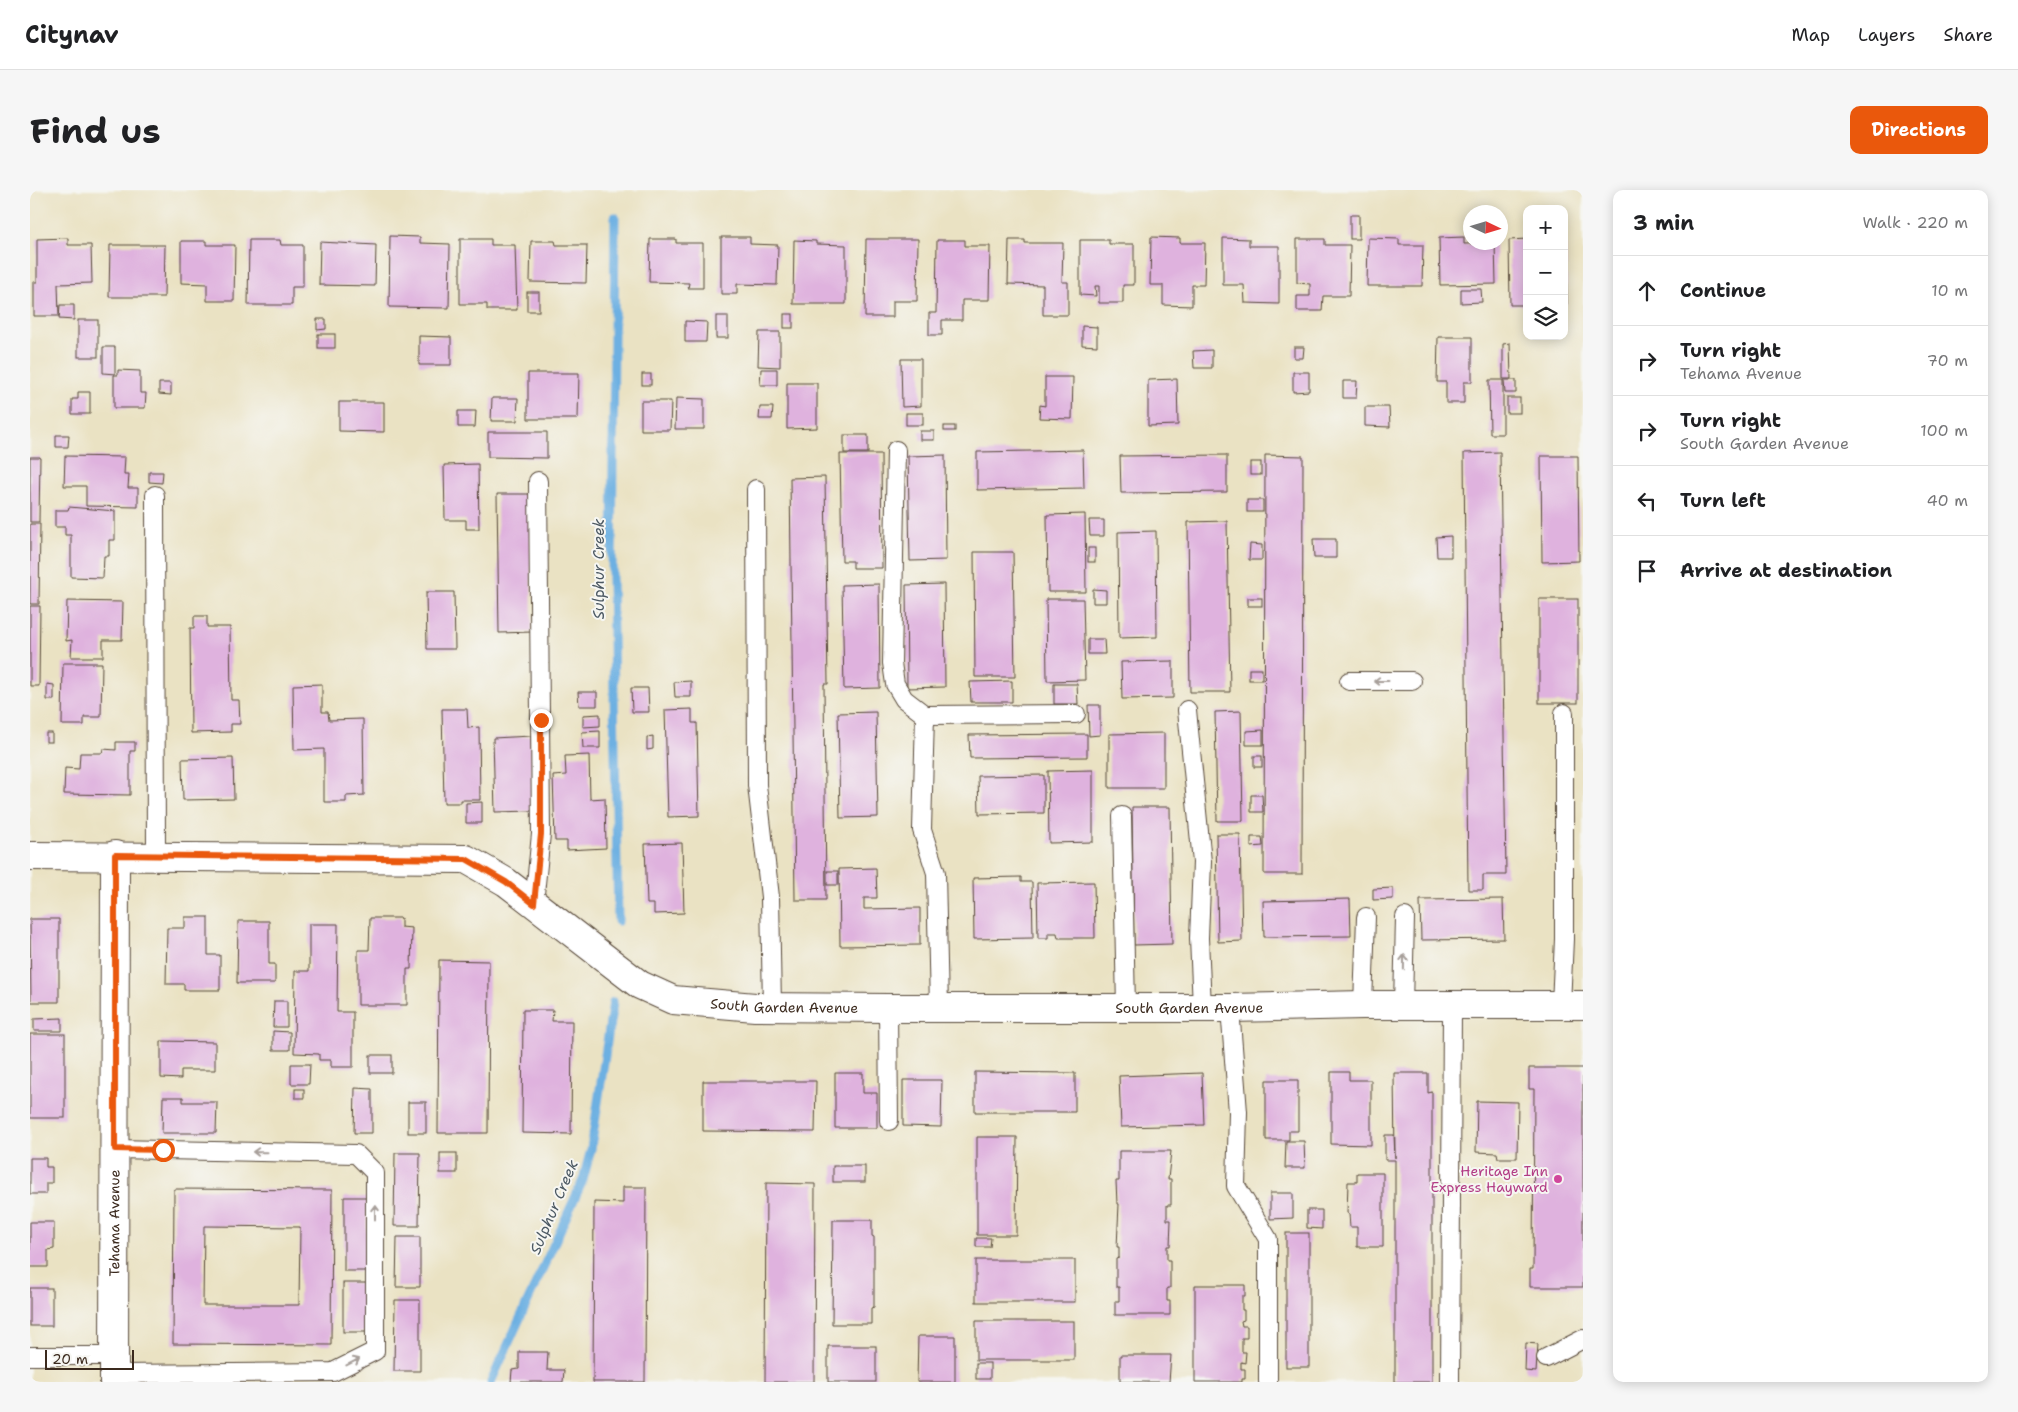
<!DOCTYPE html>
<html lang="en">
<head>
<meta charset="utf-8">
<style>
  body { margin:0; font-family:"Shantell Sans",sans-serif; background:#f6f6f6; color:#202124 }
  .controls { position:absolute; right:15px; top:15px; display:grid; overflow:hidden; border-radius:10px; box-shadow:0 2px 12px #0003 }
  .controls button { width:45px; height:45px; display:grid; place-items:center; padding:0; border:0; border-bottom:1px solid #e0e0e0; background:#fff; color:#202124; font:25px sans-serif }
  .compass { position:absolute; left:1433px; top:15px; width:45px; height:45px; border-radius:50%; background:#fff; box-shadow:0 2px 12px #0003; rotate:94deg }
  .scale { position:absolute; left:15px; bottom:12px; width:89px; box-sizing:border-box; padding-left:5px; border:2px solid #3b2a1e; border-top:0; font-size:14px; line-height:18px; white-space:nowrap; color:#3b2a1e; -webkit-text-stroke:4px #f6f6f2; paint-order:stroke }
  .stop { position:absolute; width:15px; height:15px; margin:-11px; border:4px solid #ea580c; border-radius:50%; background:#fff }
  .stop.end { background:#ea580c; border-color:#fff; box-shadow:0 1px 5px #0008 }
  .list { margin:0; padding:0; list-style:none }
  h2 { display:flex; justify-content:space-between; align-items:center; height:65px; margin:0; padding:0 20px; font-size:21px }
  h2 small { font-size:16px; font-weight:400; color:#757577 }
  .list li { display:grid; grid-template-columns:32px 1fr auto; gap:15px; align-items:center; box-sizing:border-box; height:70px; padding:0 20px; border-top:1px solid #e0e0e0 }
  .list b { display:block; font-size:19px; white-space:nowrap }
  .list p { margin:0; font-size:16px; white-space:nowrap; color:#757577 }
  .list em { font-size:16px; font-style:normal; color:#757577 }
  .icon { flex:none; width:28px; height:28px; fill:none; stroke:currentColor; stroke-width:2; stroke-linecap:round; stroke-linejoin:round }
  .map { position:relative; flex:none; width:1553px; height:1192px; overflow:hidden; border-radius:10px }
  header { display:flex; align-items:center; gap:30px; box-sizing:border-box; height:70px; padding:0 25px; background:#fff; border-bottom:1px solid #e0e0e0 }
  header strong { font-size:24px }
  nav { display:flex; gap:28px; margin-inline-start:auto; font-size:18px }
  .intro { display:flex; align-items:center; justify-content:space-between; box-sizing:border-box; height:120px; padding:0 30px }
  h1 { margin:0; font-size:35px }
  .button { padding:12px 22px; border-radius:10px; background:#ea580c; color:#fff; font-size:18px; font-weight:700 }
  main { display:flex; gap:30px; padding:0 30px }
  aside { flex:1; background:#fff; border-radius:10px; box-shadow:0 2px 12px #0003 }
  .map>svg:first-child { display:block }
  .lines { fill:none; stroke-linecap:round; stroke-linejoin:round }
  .stream { stroke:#6db0e2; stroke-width:9 }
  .building { fill:#dfb2de; fill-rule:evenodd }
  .lane-casing { stroke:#554637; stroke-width:20 }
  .street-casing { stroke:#554637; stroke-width:30 }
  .lane { stroke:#fff; stroke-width:18 }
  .street { stroke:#fff; stroke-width:28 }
  .oneway { stroke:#a79f9a }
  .route { stroke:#ea580c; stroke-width:6 }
  .hotel-dot { fill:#d1479c; stroke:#f6f6f2; stroke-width:2 }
  .labels { text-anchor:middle; stroke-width:4; stroke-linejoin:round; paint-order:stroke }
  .street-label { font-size:14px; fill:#3b2a1e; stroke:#f6f6f2 }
  .hotel-label { font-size:14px; fill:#b23c85; stroke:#f6f6f2; text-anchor:end }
  .water-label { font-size:15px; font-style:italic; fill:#4c5963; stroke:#f6f6f2 }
</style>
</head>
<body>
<header>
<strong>Citynav</strong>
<nav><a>Map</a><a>Layers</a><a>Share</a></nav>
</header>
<div class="intro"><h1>Find us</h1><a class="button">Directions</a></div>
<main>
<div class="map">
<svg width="1553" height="1192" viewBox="0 0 1553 1192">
  <rect width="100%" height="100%" fill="#f6f6f2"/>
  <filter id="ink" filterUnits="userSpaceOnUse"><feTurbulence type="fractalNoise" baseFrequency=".02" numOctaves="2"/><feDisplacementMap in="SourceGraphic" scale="10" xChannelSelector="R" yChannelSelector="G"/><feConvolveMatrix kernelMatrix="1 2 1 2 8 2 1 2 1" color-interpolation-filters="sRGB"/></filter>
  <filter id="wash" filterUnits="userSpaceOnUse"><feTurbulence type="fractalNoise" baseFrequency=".0096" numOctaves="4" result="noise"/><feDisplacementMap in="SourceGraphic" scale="20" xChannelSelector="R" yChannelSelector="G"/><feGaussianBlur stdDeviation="1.12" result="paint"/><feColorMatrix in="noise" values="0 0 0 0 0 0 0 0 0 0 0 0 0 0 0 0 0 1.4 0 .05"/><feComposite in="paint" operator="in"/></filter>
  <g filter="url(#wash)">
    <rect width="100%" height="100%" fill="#eae2c3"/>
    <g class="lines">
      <g class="stream">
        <path d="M585 27 582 388 588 731"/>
        <path d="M461 1192 553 990 561 959 583 812"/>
      </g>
    </g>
    <g id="blocks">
      <g class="building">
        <rect x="1320" y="25" width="9" height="24"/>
        <path d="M360 46 390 47V53L420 54 419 118 359 117Z"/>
        <path d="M691 47H720V54L748 55 747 95 707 94V104H691Z"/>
        <path d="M1121 47 1150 48V53H1175L1174 95H1162V116L1133 115V95H1120Z"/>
        <path d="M1434 47V54L1465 53 1466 94 1410 95 1409 48Z"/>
        <path d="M38 48V55H61L62 93 28 94 29 126H4V92H7V49Z"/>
        <path d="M1193 48 1219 49V56H1249V114L1215 113 1214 95H1193Z"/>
        <path d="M1338 48 1369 49V55H1393L1392 96H1337Z"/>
        <path d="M430 49H461V55H485L487 120H457V114H430Z"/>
        <path d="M620 49H646V53H673V98H658L659 93 619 92Z"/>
        <path d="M836 49H888L887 111H863V127H835Z"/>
        <path d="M1267 49H1295V55H1320L1319 106H1293L1292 121H1267V106H1280V94L1267 93Z"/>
        <path d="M1497 49V115H1480L1479 50Z"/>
        <path d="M219 50H250L251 55H273V97H262V115H218Z"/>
        <path d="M764 50 786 51V54L816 55V114H763Z"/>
        <path d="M907 50H935V56H960L959 110H932V130H912V145H899V123H906Z"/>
        <path d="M979 50H995V53H1033L1032 92H1038V125H1013V95L978 94Z"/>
        <path d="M1050 50H1079V54H1104V95H1093V113H1069V96H1065L1066 106 1050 105Z"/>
        <path d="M151 51H176V55H205L204 111H177V94L151 93Z"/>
        <path d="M501 51H525L526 55H557L556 93 500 92Z"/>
        <path d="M290 52 346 55 345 96 289 95Z"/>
        <path d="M1534 53H1536L1537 114H1534Z"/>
        <path d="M80 55H135L134 107H79Z"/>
        <path d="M1431 99H1451L1452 112 1431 113Z"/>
        <rect x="497" y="102" width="12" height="19"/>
        <path d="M30 115H44V130L29 129Z"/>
        <rect x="754" y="124" width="9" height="14"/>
        <rect x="686" y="126" width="12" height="22"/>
        <path d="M287 129H296V139L287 140Z"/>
        <rect x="48" y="130" width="20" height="37"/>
        <path d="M655 131 677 132 676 152H655Z"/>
        <path d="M1052 136 1067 137V156L1052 155Z"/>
        <path d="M729 142H750V177L728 176Z"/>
        <rect x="288" y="144" width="17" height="14"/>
        <path d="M389 146 421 147V175H389Z"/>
        <path d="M1408 147H1442V192H1434V213H1416V192H1407Z"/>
        <path d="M1480 153 1481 189H1473V154Z"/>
        <path d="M73 157H85V184L73 183Z"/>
        <path d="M1264 157H1274L1273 168H1264Z"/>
        <path d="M1182 160V178H1164L1163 161Z"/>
        <path d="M871 169H891V216L872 217Z"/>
        <path d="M731 179H747V195H730Z"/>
        <path d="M88 180 110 181V203H116L115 218H84V185H88Z"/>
        <path d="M1263 182H1279V201L1263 202Z"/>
        <path d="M498 183H549L548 229H498Z"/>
        <rect x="612" y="184" width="9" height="11"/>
        <path d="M1015 187H1043L1042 229 1009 228 1010 215 1015 216Z"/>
        <path d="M1147 189 1148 235 1118 236V190Z"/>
        <path d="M1459 190H1473V244H1460Z"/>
        <path d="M1474 190H1486V203H1475Z"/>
        <path d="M1313 191H1327L1326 208H1313Z"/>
        <path d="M129 193H141V205L129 204Z"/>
        <path d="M757 193H787V238L757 239Z"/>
        <path d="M48 202H60V224H42V209H48Z"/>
        <path d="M462 208H488L487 231H461Z"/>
        <path d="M646 208 674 209V239H645Z"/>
        <rect x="1477" y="208" width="13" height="15"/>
        <path d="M611 211H641L640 240H611Z"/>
        <path d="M309 212H354V242L309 241Z"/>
        <path d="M730 217H743L742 229H729Z"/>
        <path d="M1335 217H1359L1360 237 1335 236Z"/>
        <path d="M428 221H446L445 237H428Z"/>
        <rect x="876" y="223" width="17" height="12"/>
        <rect x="914" y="236" width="11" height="5"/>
        <rect x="890" y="241" width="14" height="9"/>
        <path d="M458 242H517V268L458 267Z"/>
        <path d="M26 245H39L38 257H26Z"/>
        <rect x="814" y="245" width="24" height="18"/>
        <path d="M1053 260 1054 298 947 300V262Z"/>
        <path d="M1470 262 1476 685H1453V700H1438L1434 263Z"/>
        <path d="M810 264H851L852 378H823V371H812Z"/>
        <path d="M915 265 916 370 880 371 878 266Z"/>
        <path d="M1197 265V302L1091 303 1090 266Z"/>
        <path d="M1235 265 1273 266 1272 684H1234Z"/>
        <path d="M35 266 95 267 94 284H99L98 298H108V317L56 316V296H34Z"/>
        <path d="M1511 266H1548L1549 371 1512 372Z"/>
        <path d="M0 267H10L9 332H0Z"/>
        <rect x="1220" y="272" width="11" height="13"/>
        <path d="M448 274 449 339H436V330H415L414 275Z"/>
        <path d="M119 282H133L132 293 119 292Z"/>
        <path d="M795 287 798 494H794L796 710H765L760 288Z"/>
        <path d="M467 304H500L502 442 469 443Z"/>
        <rect x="1217" y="310" width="16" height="12"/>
        <path d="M39 317 85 321V350H79V366H74L73 388 41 387V345H35V337H25V320H38Z"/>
        <path d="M1055 324 1056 402H1018L1017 325Z"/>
        <path d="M1059 330H1074V346H1060Z"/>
        <path d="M1197 331 1200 502H1160L1158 332Z"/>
        <path d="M0 334H10L9 414H0Z"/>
        <path d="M1126 341 1127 447 1089 448 1088 342Z"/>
        <path d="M1421 346V367H1407L1406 347Z"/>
        <path d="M1283 349H1306V368H1284Z"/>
        <path d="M1220 354 1232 355V370H1219Z"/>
        <rect x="1058" y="358" width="7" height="14"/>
        <path d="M944 362H983L985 487H945Z"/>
        <path d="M849 394 850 498 814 499 812 395Z"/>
        <path d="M914 394 915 497 877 498 876 395Z"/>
        <path d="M1063 399 1076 400V413H1063Z"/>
        <path d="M396 402H424L425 459H397Z"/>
        <rect x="1218" y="408" width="14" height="8"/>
        <path d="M1016 409H1053L1055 490 1017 491Z"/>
        <rect x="1509" y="409" width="39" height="104"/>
        <path d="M37 411 93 412 92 450H73V467H41L42 450 36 451Z"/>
        <path d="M0 416H10L9 496H0Z"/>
        <path d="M164 426H177V437H200L201 510H209L210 534H201V542L161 543 160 438H164Z"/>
        <path d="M1058 449H1074L1075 464H1058Z"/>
        <path d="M1143 471V508L1092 509 1091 472Z"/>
        <path d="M33 473H72L71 527H54V535H32Z"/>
        <rect x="1219" y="479" width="13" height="11"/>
        <path d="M661 491V507H645L644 492Z"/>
        <path d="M982 491V512H941L940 492Z"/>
        <path d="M17 494 24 495V510H17Z"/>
        <path d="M292 494V522H298L299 530 333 529 334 605 316 606V612H294V559L264 560 263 495Z"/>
        <path d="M1024 494H1047L1048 514H1024Z"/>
        <path d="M601 498H618L619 522H602Z"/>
        <path d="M548 502H567V516H549Z"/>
        <path d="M1058 515H1070V545L1059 546Z"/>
        <path d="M412 519H437L438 538 449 537 450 610H431V613H414Z"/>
        <path d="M662 519V533H667L669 626 638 627 635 520Z"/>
        <path d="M1211 521 1213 631H1187L1185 522Z"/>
        <path d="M846 522 848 627 810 628 808 523Z"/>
        <path d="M570 524V536L553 537V525Z"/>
        <path d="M1233 540V555H1216V541Z"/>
        <path d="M570 541V558H553L552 542Z"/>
        <rect x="16" y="543" width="6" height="9"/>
        <path d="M1134 543V598H1079V544Z"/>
        <path d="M1057 544V567L940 568 939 545Z"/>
        <path d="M501 546 503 621 465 622 463 548Z"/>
        <path d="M623 546V559L617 560V547Z"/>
        <path d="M86 552H105V561H100V605L34 604 35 578 49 579 50 563H72L73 559 86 560Z"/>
        <path d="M559 565 560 609 575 608 576 658 537 660V651H525L523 586 536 585 535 566Z"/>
        <rect x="1224" y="566" width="8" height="11"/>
        <path d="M203 568 204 609 153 610 152 569Z"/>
        <path d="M1063 580V652L1019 653 1018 581Z"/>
        <path d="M1014 585V623L949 624 948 586Z"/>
        <path d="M1221 605H1232L1233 622H1221Z"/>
        <path d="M452 612V633H436V613Z"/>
        <path d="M1102 617H1140L1142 754 1104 755Z"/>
        <path d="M1186 644H1210L1212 751 1188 752Z"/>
        <path d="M1221 647H1232L1233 656 1221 657Z"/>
        <path d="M652 653 654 723 624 724V714H617L615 654Z"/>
        <path d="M846 678 847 708H834V719L890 718V755L810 756 809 679Z"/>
        <rect x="797" y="681" width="11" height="14"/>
        <path d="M991 687V692H1002L1003 748 944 749 943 688Z"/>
        <path d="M1064 692 1065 748H1028L1027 743H1018V748H1008L1007 693Z"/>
        <path d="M1363 698V709L1343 710V699Z"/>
        <path d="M1320 709 1321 746 1234 747 1233 711Z"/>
        <path d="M1473 709 1474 749 1391 750 1390 710Z"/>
        <path d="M155 727H178V765H190V800H154V794H136L137 738H155Z"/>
        <path d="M340 728H371V737L382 738 381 779H377V815H328V760H339Z"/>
        <path d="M0 729H29V812H1Z"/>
        <path d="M208 731H239V774H245V793H207Z"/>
        <path d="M279 734H308L307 822H323V877H301V870H289V864L264 863 265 781H279Z"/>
        <path d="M409 770 459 771 458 943H408Z"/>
        <path d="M244 811H257V837H243Z"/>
        <path d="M493 820H523L522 831H542L541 944 492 943Z"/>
        <path d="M32 828V841H4V829Z"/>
        <path d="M243 841 260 842V860H243Z"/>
        <rect x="0" y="844" width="35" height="84"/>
        <path d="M131 851 185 852V880H151V889L131 888Z"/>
        <rect x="340" y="865" width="22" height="18"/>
        <path d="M261 874H280L279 894H261Z"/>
        <path d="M1499 878H1553V1097H1500V1079H1503L1504 899H1499Z"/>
        <path d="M945 882 1045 883V922H945Z"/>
        <path d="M1301 882H1319V890H1341V955L1301 954Z"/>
        <path d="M805 883H833V903H847V938H805Z"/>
        <path d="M1172 883 1174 935 1091 937 1089 886Z"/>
        <path d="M1364 883H1398V903L1402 902V1192H1365V970H1355V945H1364L1365 968Z"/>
        <path d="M873 890H912L911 937 873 936Z"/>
        <path d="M1236 890H1268V941H1259V950H1236Z"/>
        <path d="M673 891H786L785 942 673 941Z"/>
        <path d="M325 898 342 899V943H324Z"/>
        <rect x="265" y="899" width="9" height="9"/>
        <path d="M133 907H153V912H187L186 943H132Z"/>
        <path d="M1447 911 1488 912 1487 968H1468L1467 963 1446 962Z"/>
        <rect x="378" y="912" width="18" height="31"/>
        <path d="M947 947H987L986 1045H947Z"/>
        <path d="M1256 951H1274L1275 978H1255Z"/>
        <path d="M1089 961H1141L1138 989H1141V1015H1137V1030H1141L1140 1056H1137V1070H1140V1098H1137V1111H1140V1125H1085V1111H1089V1097H1086V1069L1089 1068V1057H1087L1089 1014H1087L1086 991H1089Z"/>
        <path d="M365 963H390L389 1036H364Z"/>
        <rect x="410" y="963" width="17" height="20"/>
        <path d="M0 968H16V977H22V993H16V1004H0Z"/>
        <rect x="803" y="976" width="32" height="16"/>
        <path d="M1327 983H1353V1057H1327V1037H1320L1319 1024 1317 1023 1318 992H1327Z"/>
        <path d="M736 993 785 994 784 1192H735Z"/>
        <path d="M593 997H616L615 1192H563L564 1012 593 1013Z"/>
        <path d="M144 999 302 1000 301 1155 143 1154ZM174 1036 270 1037 269 1115H173Z"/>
        <path d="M1240 1003H1263V1028L1240 1029Z"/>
        <path d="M314 1007H337L336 1081H314Z"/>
        <path d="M1277 1020H1292V1039L1277 1038Z"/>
        <path d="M803 1030H842V1046L844 1047V1117L841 1118V1134H802Z"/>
        <path d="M0 1032H24V1059L18 1060V1077H0Z"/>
        <rect x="1256" y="1043" width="23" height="134"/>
        <path d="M367 1047H390V1097H366Z"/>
        <path d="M946 1048H961L960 1057H946Z"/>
        <rect x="946" y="1070" width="99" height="42"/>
        <rect x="313" y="1093" width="24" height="49"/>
        <path d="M1165 1095H1215V1106H1212V1120H1214V1130L1211 1131 1212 1136H1217V1148H1212V1162H1216L1215 1173 1211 1172V1179H1215V1189H1212V1192H1165Z"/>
        <rect x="0" y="1098" width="22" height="38"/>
        <path d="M365 1110H390V1181H364Z"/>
        <rect x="946" y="1131" width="98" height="39"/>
        <path d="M888 1146H925V1192H887Z"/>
        <path d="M1496 1153 1508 1154 1506 1182 1495 1181Z"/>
        <rect x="798" y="1156" width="48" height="36"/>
        <path d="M489 1162H518L517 1180H534L533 1192H481L482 1180 489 1179Z"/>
        <path d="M1090 1165H1141L1139 1192H1090Z"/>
        <rect x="946" y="1173" width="14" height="16"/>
      </g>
    </g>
  </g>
  <g filter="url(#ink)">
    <use href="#blocks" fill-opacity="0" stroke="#554637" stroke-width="1"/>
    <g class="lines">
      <g class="lane-casing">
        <g id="lane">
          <path d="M866 260 862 473 865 494 874 509 895 525 1046 524"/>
          <path d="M726 299 727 595 740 707 742 817"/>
          <path d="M125 305 126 666"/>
          <path d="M1319 491H1382"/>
          <path d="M1157 520 1172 672 1169 748 1172 818"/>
          <path d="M895 525 892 640 906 683 909 818"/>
          <path d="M1092 626 1096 818"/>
          <path d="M504 714 511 644 508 291"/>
          <path d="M1333 815 1336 727"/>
          <path d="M1531 815 1534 749V523"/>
          <path d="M1373 816 1375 727"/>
          <path d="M858 818 859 931"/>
          <path d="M1200 818 1208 922 1206 996 1238 1049V1192"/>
          <path d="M0 1166H85"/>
          <path d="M1516 1168 1553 1149"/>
          <path d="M84 1184 303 1182 345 1161V983L326 964 85 959"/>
          <path d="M1420 1192 1422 816"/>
        </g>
      </g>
      <g class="street-casing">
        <g id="street">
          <path id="s1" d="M0 666 436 669 476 692 610 795 643 810 725 817 858 818H1200L1333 815H1553"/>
          <path id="s2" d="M84 1192 85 665"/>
        </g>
      </g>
      <use href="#lane" class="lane"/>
      <use href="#street" class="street"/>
    </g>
    <defs><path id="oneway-shaft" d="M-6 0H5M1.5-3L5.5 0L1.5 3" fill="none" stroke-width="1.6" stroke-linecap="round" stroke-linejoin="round" transform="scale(1.25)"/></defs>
    <g class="oneway">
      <use href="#oneway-shaft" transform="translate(1351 491) rotate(-180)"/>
      <use href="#oneway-shaft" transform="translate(1374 772) rotate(-89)"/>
      <use href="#oneway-shaft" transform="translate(230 962) rotate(-179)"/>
      <use href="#oneway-shaft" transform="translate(345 1022) rotate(-90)"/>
      <use href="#oneway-shaft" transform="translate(323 1172) rotate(-27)"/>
    </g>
  </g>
  <g class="lines" filter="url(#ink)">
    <path class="route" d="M133 960 85 959V665L436 669 476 692 504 714 511 644V530"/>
  </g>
  <circle class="hotel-dot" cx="1528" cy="989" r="5"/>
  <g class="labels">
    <g class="street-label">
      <text dy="5" stroke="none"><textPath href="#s1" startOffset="799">South Garden Avenue</textPath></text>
      <text dy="5" stroke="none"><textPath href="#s1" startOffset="1204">South Garden Avenue</textPath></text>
      <text dy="5" stroke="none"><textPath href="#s2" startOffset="159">Tehama Avenue</textPath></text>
    </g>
    <g class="hotel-label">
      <text x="1518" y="986">Heritage Inn<tspan x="1518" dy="16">Express Hayward</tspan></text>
    </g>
    <g class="water-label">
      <text transform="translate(569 379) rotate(-90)" y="5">Sulphur Creek</text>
      <text transform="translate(524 1017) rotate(-67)" y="5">Sulphur Creek</text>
    </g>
  </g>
</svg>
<div class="controls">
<button>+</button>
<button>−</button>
<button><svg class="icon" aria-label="layers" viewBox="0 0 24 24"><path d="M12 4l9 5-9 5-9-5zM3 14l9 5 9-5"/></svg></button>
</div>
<svg class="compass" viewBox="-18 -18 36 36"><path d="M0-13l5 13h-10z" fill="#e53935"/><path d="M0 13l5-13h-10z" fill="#757577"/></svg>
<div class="scale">20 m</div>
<div class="stop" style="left:133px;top:960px"></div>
<div class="stop end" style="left:511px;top:530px"></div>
</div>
<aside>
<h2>3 min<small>Walk · 220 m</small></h2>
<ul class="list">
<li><svg class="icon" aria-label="ahead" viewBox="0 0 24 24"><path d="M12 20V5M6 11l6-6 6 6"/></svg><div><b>Continue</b></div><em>10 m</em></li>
<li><svg class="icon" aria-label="right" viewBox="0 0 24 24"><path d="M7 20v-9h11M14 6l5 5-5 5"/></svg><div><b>Turn right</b><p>Tehama Avenue</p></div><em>70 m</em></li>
<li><svg class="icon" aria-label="right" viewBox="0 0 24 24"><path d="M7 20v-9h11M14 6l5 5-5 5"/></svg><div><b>Turn right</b><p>South Garden Avenue</p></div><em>100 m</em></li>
<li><svg class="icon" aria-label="left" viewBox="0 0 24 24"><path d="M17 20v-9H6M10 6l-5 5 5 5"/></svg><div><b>Turn left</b></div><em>40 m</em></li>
<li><svg class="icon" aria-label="arrive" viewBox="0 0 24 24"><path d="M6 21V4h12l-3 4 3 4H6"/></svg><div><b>Arrive at destination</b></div></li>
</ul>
</aside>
</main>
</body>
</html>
